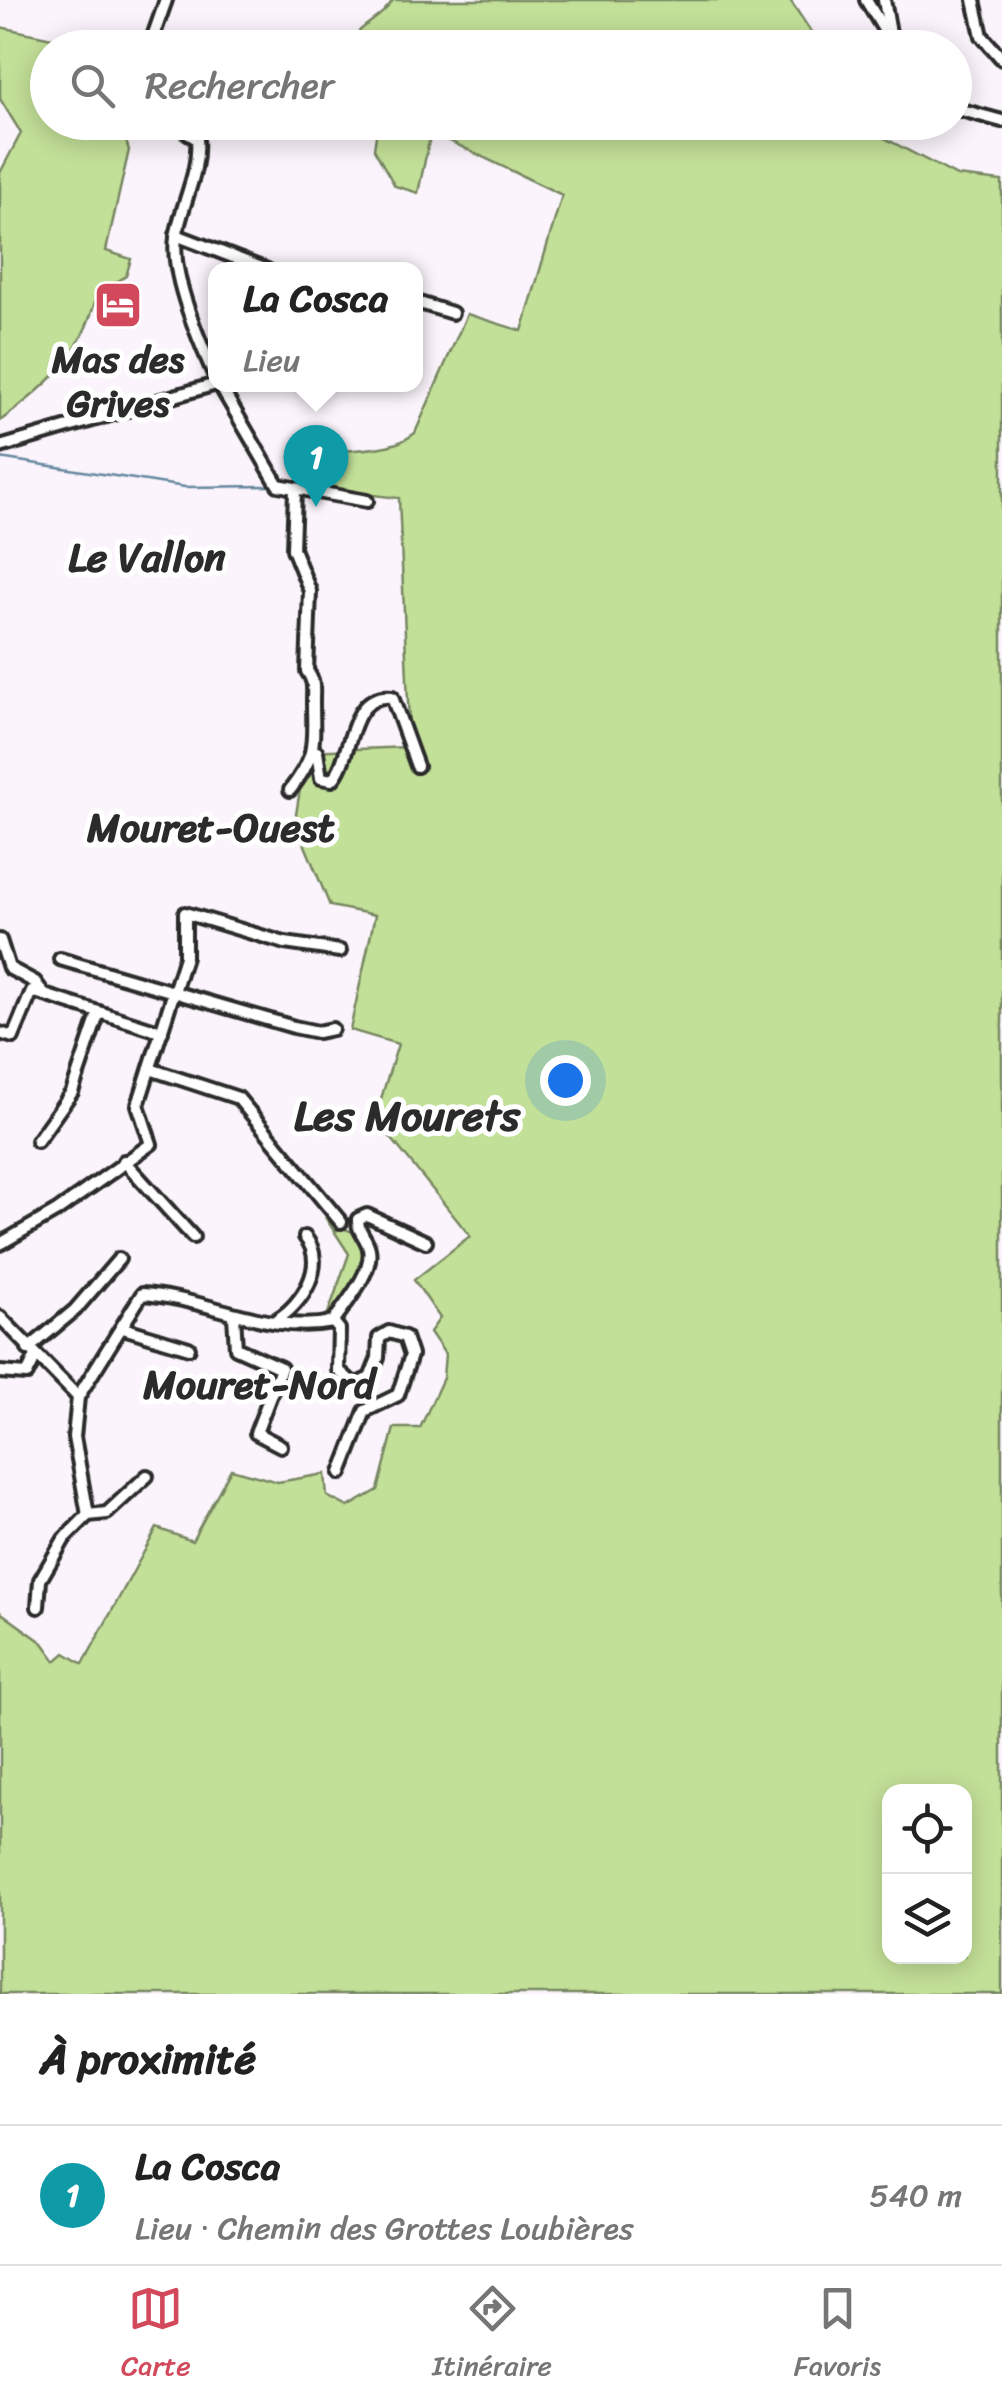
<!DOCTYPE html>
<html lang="fr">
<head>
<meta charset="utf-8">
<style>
  body { margin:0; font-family:Sriracha,sans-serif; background:#f2f2f2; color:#222 }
  .controls { position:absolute; right:30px; bottom:30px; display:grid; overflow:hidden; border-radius:20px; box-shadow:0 5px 25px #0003 }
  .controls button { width:90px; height:90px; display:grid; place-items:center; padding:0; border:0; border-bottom:2px solid #e0e0e0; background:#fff; color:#222; font:50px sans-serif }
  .you { position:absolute; left:565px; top:1080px; width:35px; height:35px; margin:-25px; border:8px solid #fff; border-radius:50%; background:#1a73e8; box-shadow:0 0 0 15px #1a73e833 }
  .badge { display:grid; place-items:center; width:65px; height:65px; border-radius:50%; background:#d1495b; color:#fff; font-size:32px; font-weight:700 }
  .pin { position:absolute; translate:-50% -82px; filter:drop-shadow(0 2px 5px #0008) }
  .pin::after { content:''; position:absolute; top:52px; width:35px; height:30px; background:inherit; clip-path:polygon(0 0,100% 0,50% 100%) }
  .popup { position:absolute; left:208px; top:262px; width:215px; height:130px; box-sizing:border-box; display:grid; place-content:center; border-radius:20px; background:#fff; filter:drop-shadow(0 2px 8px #0005); font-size:32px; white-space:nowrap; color:#767676 }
  .popup b { font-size:38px; color:#222 }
  .popup::after { content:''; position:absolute; left:50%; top:100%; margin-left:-20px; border:20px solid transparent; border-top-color:#fff }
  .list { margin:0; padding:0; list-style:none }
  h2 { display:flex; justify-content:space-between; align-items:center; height:130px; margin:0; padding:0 40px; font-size:42px }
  h2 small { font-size:32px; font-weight:400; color:#767676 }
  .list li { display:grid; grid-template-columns:65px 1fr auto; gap:30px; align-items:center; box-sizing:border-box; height:140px; padding:0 40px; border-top:2px solid #e0e0e0 }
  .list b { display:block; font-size:38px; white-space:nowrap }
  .list p { margin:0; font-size:32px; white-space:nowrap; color:#767676 }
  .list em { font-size:32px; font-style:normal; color:#767676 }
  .icon { flex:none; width:55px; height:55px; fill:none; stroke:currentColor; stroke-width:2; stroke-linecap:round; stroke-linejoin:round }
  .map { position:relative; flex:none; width:1002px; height:1994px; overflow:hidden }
  .search { position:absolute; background:#fff; box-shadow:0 5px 25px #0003; left:30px; right:30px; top:30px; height:110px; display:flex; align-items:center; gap:25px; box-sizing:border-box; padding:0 35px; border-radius:55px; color:#767676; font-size:38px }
  .sheet { height:270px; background:#fff }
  nav { display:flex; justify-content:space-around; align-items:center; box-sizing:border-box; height:140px; border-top:2px solid #e0e0e0; background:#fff; font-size:28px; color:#767676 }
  nav a { display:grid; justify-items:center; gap:5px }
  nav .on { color:#d1495b }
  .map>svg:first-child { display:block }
  .green { fill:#c3e098; stroke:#778662; stroke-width:2.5; fill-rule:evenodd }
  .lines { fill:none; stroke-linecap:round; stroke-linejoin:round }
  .stream { stroke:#65879e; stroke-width:2.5 }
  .minor-casing { stroke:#2b2b2b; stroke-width:18 }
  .minor { stroke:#fff; stroke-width:10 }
  .labels { text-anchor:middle; stroke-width:10; stroke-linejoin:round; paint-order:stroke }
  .poi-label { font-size:38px; font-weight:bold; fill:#2b2b2b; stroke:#fff }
  .neighbourhood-label { font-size:40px; font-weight:bold; fill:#2b2b2b; stroke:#fff }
  .quarter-label { font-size:42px; font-weight:bold; fill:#2b2b2b; stroke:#fff }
</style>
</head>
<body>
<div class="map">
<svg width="1002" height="1994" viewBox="0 0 1002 1994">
  <rect width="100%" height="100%" fill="#fbf4fc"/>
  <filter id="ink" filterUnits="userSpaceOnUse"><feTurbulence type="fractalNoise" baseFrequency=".01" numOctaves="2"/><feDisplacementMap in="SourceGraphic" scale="20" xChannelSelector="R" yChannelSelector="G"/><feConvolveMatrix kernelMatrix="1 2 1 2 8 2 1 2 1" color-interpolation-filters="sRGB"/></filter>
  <g filter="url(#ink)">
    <g class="green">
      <path d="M393 0H790L821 47H347C360 23 380 21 393 0Z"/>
      <path d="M0 27 80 44 111 34 135 43 136 47 48 48V122L120 123 129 150 106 251 131 259 126 276 97 294C82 356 50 384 0 421V173L21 133 0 99Z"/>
      <path d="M378 123H867L873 132 957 176 1002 181V1994H0V1612L43 1643 56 1661 65 1653 83 1664 157 1528 192 1541 231 1469 278 1482 325 1474 327 1496 348 1507 378 1490 394 1428H420L443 1378 445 1354 430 1332 440 1318 414 1280 470 1236 375 1118 398 1044 350 1030 375 915 330 906 295 821 306 751 410 747 399 498 298 486 302 464C337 441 383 459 415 433L467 314 522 331 562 195 431 132 418 193 395 186 374 149ZM890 1792H964V1956H890Z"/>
      <path d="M325 1217 335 1231 343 1228 358 1234C372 1261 353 1304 326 1319L349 1254Z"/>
    </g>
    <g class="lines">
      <path class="stream" d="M0 458 185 487 273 486"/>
      <g class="minor-casing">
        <g id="minor">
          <path d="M866 0 895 48"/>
          <path d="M884 0 890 33"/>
          <path d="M974 0 982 36 1002 59"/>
          <path d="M149 48 166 0"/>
          <path d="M954 108 1002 121"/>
          <path d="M172 122 197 139C200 174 181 204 176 238 170 275 201 345 216 379"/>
          <path d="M176 235 267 270"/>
          <path d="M416 302 452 313"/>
          <path d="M219 384 278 485 367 501"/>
          <path d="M0 447 216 384"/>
          <path d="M317 752 321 778 332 780C353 760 347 692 392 697L417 766"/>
          <path d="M290 790C318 754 313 743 313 701 313 688 315 682 307 671L310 591 293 549 295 491"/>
          <path d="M0 940 9 968 35 982 43 993"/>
          <path d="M60 959 294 1027 318 1032 332 1029"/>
          <path d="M0 1033 13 1037 32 991 162 1032"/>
          <path d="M150 1069 238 1098 341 1222"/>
          <path d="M37 1141 72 1092 99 1012"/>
          <path d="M124 1161 193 1237"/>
          <path d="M0 1244 57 1211 151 1144 138 1105 185 957V913L285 943 340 951"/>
          <path d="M234 1316 236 1348 281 1368 256 1433 281 1446"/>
          <path d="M0 1317 78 1397"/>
          <path d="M276 1320C302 1305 328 1264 305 1237"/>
          <path d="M333 1322C345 1304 374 1271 369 1249 367 1237 357 1232 358 1219L367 1215 426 1242"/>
          <path d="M123 1328 189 1348"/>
          <path d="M28 1349 75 1310 119 1259"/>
          <path d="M0 1372 27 1374 35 1358"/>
          <path d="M88 1515 74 1437 78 1397 142 1294C208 1298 267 1335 333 1322L339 1329 338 1370 355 1385 370 1378 378 1358 379 1338 389 1332 405 1337 411 1355 398 1395 365 1411 341 1473"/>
          <path d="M38 1607 40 1580 64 1539 88 1515 107 1513 147 1476"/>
        </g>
      </g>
      <use href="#minor" class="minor"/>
    </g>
  </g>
  <defs>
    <g id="hotel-square" transform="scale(2.5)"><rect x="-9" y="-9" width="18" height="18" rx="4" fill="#d1495b" stroke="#fff"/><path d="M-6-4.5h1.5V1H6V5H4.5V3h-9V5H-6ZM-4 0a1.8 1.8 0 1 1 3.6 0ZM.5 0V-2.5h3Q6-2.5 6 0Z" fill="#fff"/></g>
  </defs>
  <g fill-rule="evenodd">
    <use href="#hotel-square" x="118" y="305"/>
  </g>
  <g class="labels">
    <g class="poi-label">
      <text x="118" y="372">Mas des<tspan x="118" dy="44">Grives</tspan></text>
    </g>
    <g class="neighbourhood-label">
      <text x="147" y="571">Le Vallon</text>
      <text x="211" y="841">Mouret-Ouest</text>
      <text x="259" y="1398">Mouret-Nord</text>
    </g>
    <g class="quarter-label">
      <text x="407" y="1130">Les Mourets</text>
    </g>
  </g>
</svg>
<div class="controls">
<button><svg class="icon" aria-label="locate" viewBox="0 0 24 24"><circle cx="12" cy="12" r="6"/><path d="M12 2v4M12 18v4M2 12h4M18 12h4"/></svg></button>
<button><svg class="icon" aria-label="layers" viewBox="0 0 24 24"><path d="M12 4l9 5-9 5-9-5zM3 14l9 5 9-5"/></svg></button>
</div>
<div class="you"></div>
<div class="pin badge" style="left:316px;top:507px;background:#0f9aa8">1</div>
<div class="popup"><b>La Cosca</b>Lieu</div>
<div class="search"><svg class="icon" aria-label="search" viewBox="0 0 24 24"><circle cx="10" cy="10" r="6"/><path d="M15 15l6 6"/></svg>Rechercher</div>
</div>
<section class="sheet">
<h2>À proximité<small></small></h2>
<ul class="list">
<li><span class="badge" style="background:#0f9aa8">1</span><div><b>La Cosca</b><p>Lieu · Chemin des Grottes Loubières</p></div><em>540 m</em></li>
</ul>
</section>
<nav>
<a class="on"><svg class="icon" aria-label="map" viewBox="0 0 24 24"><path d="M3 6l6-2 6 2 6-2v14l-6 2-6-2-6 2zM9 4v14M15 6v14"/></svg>Carte</a>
<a><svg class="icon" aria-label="directions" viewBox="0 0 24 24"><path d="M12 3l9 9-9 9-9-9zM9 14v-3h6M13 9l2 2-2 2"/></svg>Itinéraire</a>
<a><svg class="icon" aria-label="saved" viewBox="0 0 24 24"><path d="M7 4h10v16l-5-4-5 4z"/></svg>Favoris</a>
</nav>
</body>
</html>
